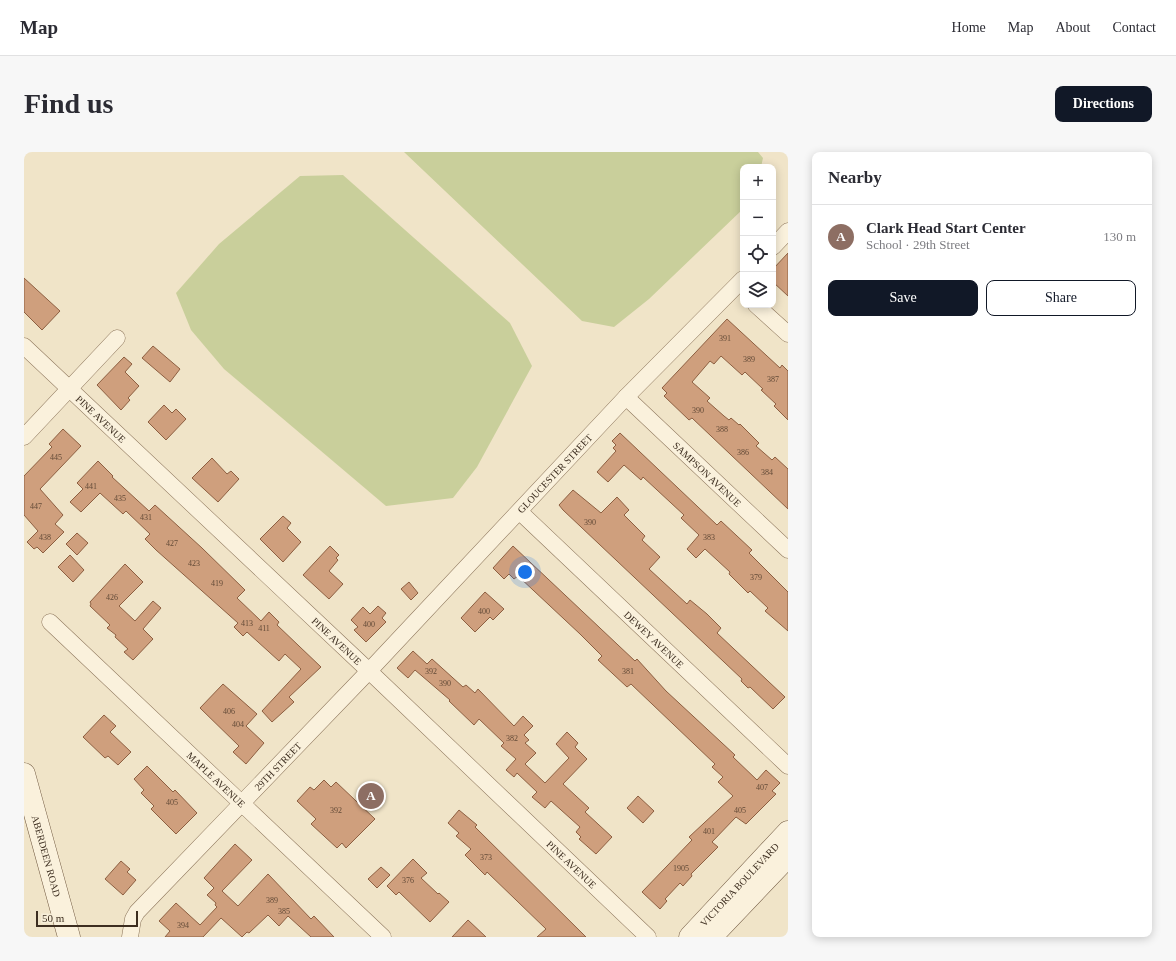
<!DOCTYPE html>
<html lang="en">
<head>
<meta charset="utf-8">
<style>
  body { margin:0; font-family:Georgia,serif; background:#f7f7f7; color:#2b2b33 }
  .controls { position:absolute; right:12px; top:12px; display:grid; overflow:hidden; border-radius:8px; box-shadow:0 2px 10px #0003 }
  .controls button { width:36px; height:36px; display:grid; place-items:center; padding:0; border:0; border-bottom:1px solid #e1e1e2; background:#fff; color:#2b2b33; font:20px sans-serif }
  .scale { position:absolute; left:12px; bottom:10px; width:102px; box-sizing:border-box; padding-left:4px; border:2px solid #3d2e20; border-top:0; font-size:11px; line-height:14px; white-space:nowrap; color:#3d2e20; -webkit-text-stroke:3px #f7eed8; paint-order:stroke }
  .you { position:absolute; left:501px; top:420px; width:14px; height:14px; margin:-10px; border:3px solid #fff; border-radius:50%; background:#1a73e8; box-shadow:0 0 0 6px #1a73e833 }
  .badge { display:grid; place-items:center; width:26px; height:26px; border-radius:50%; background:#111827; color:#fff; font-size:13px; font-weight:700 }
  .pin { position:absolute; translate:-50% -50%; border:2px solid #fff; box-shadow:0 1px 4px #0006 }
  .list { margin:0; padding:0; list-style:none }
  h2 { display:flex; justify-content:space-between; align-items:center; height:52px; margin:0; padding:0 16px; font-size:17px }
  h2 small { font-size:13px; font-weight:400; color:#7c7c81 }
  .list li { display:grid; grid-template-columns:26px 1fr auto; gap:12px; align-items:center; box-sizing:border-box; height:64px; padding:0 16px; border-top:1px solid #e1e1e2 }
  .list b { display:block; font-size:15px; white-space:nowrap }
  .list p { margin:0; font-size:13px; white-space:nowrap; color:#7c7c81 }
  .list em { font-size:13px; font-style:normal; color:#7c7c81 }
  .actions { display:flex; gap:8px; padding:12px 16px }
  .actions a { flex:1; padding:9px 0; border:1px solid #111827; border-radius:8px; text-align:center; font-size:14px; color:#111827 }
  .actions .main { background:#111827; color:#fff }
  .icon { flex:none; width:22px; height:22px; fill:none; stroke:currentColor; stroke-width:2; stroke-linecap:round; stroke-linejoin:round }
  .map { position:relative; flex:none; width:764px; height:785px; overflow:hidden; border-radius:8px }
  header { display:flex; align-items:center; gap:24px; box-sizing:border-box; height:56px; padding:0 20px; background:#fff; border-bottom:1px solid #e1e1e2 }
  header strong { font-size:19px }
  nav { display:flex; gap:22px; margin-inline-start:auto; font-size:14px }
  .intro { display:flex; align-items:center; justify-content:space-between; box-sizing:border-box; height:96px; padding:0 24px }
  h1 { margin:0; font-size:28px }
  .button { padding:10px 18px; border-radius:8px; background:#111827; color:#fff; font-size:14px; font-weight:700 }
  main { display:flex; gap:24px; padding:0 24px }
  aside { flex:1; background:#fff; border-radius:8px; box-shadow:0 2px 10px #0003 }
  .map>svg:first-child { display:block }
  .green { fill:#c9cf9b }
  .building { fill:#cf9f7d; stroke:#8d5f41 }
  .lines { fill:none; stroke-linecap:round; stroke-linejoin:round }
  .street-casing { stroke:#8d765c; stroke-width:17 }
  .secondary-casing { stroke:#6f573f; stroke-width:23 }
  .street { stroke:#faf1dc; stroke-width:16 }
  .secondary { stroke:#faf1dc; stroke-width:22 }
  .labels { text-anchor:middle; stroke-width:3; stroke-linejoin:round; paint-order:stroke }
  .number-label { font-size:8px; fill:#624a37 }
  .street-label { font-size:10px; fill:#3d2e20; stroke:#f7eed8 }
</style>
</head>
<body>
<header>
<strong>Map</strong>
<nav><a>Home</a><a>Map</a><a>About</a><a>Contact</a></nav>
</header>
<div class="intro"><h1>Find us</h1><a class="button">Directions</a></div>
<main>
<div class="map">
<svg width="764" height="785" viewBox="0 0 764 785">
  <rect width="100%" height="100%" fill="#f0e4c8"/>
  <g class="green">
    <path d="M380 0H734L739 6 737 15H719V57L625 147 590 175 558 169Z"/>
    <path d="M319 23 486 171 508 214 453 315 429 346 362 354 200 217 167 178 152 141 195 92 276 24Z"/>
  </g>
  <g class="building">
    <path d="M764 101V144L749 130V117Z"/>
    <path d="M0 126 36 159 18 178 0 160Z"/>
    <path d="M703 167 756 216 758 213 764 219V268L750 254 752 252 737 238 739 237 721 220 718 223 697 204 690 212 686 209 668 230 686 246 683 249 700 264 705 268 707 266 715 273 716 272 735 291 732 294 748 308 751 305 764 317V357L668 266 665 268 640 244 643 241 638 236Z"/>
    <path d="M129 194 156 217 146 230 118 206Z"/>
    <path d="M100 205 108 212 101 220 115 234 104 246 106 248 97 258 73 233Z"/>
    <path d="M140 253 148 261 152 257 162 267 142 288 124 270Z"/>
    <path d="M39 277 57 294 16 337 39 363 31 372 40 380 19 401 13 395 10 397 3 390 14 379 0 363V324L28 295 25 292Z"/>
    <path d="M596 281 693 373 697 369 728 398 725 401 764 440V479L741 459 744 456 726 439 724 441 705 422 706 420 681 397 672 406 663 397 675 383 657 366 660 363 619 325 617 328 600 313 584 330 573 320 592 299 589 296 592 293 588 289Z"/>
    <path d="M188 306 203 322 207 319 215 327 194 350 168 326Z"/>
    <path d="M74 309 89 324 88 325 125 359 131 353 178 396 221 438 213 446 237 469 245 460 255 470 253 473 297 515 265 545 270 550 248 570 238 559 277 517 261 502 255 509 223 480 219 484 210 475 214 471 132 398 121 387 126 382 102 359 99 362 76 341 57 360 46 350 59 337 53 331Z"/>
    <path d="M549 338 577 361 593 345 605 358 600 363 621 384 618 388 636 405 625 417 663 452 666 448 683 462 697 476 693 481 761 545 749 557 726 535 724 536 717 529 718 527 539 358 535 353Z"/>
    <path d="M259 364 267 371 263 376 277 390 259 410 236 387Z"/>
    <path d="M53 381 64 391 53 403 42 392Z"/>
    <path d="M306 394 315 403 312 406 314 408 305 419 319 432 305 447 279 423Z"/>
    <path d="M489 394 611 509 613 507 642 539 711 603 709 605 733 628 742 618 756 631 748 639 752 642 722 672 712 665 688 690 694 695 667 722 668 724 659 734 656 731 641 747 643 749 636 757 618 740 668 688 665 685 709 644 694 630 699 625 688 615 691 612 607 532 603 535 574 508 578 504 556 482 494 424 490 427 485 422 480 427 469 416Z"/>
    <path d="M46 403 60 418 49 430 34 415Z"/>
    <path d="M101 412 119 430 95 454 111 469 129 449 137 456 119 477 129 487 109 508 100 500 104 497 91 485 92 483 83 476 86 473 66 454 67 452 66 450Z"/>
    <path d="M385 430 394 441 387 448 377 437Z"/>
    <path d="M461 440 480 457 469 468 466 465 451 480 437 466Z"/>
    <path d="M354 454 362 461 358 466 362 470 342 490 330 478 334 475 327 468 339 455 346 462Z"/>
    <path d="M389 499 403 512 408 507 439 535 442 533 451 541 454 537 490 574 499 564 509 574 500 583 505 588 501 591 512 601 501 612 521 631 545 606 532 592 543 580 554 591 551 595 563 607 539 632 565 656 561 660 588 685 572 702 555 687 557 685 552 680 556 675 527 649 521 656 508 645 513 640 493 621 490 625 482 618 492 607 477 594 480 591 455 567 450 573 425 549 426 548 391 518 384 526 373 516Z"/>
    <path d="M199 532 233 562 222 574 240 591 222 612 209 600 215 594 176 556Z"/>
    <path d="M80 563 92 574 86 580 107 600 94 613 84 604 81 606 59 585Z"/>
    <path d="M123 614 149 640 151 638 173 661 152 682 127 657 130 654 117 641 120 638 110 627Z"/>
    <path d="M300 628 307 635 312 630 351 667 322 696 318 691 313 696 287 672 292 667 273 649 286 635 290 638Z"/>
    <path d="M614 644 630 659 619 671 603 656Z"/>
    <path d="M435 658 453 673 451 675 562 785H513L522 777 463 720 461 723 441 703 447 697 432 684 435 681 424 671Z"/>
    <path d="M211 692 228 708 198 739 214 754 244 722 287 767 290 764 310 785H287L264 764 255 774 244 763 225 781 223 780 218 785 197 766 179 785H141L146 779 135 769 152 751 176 773 193 755 191 753 192 751 183 743 190 736 180 726Z"/>
    <path d="M389 707 403 721 397 726 414 742 415 741 425 750 406 770 375 740 372 743 363 734Z"/>
    <path d="M97 709 106 717 103 720 112 728 99 743 81 727Z"/>
    <path d="M357 715 366 723 353 736 344 727Z"/>
    <path d="M444 768 462 785H428Z"/>
  </g>
  <g class="lines">
    <g class="street-casing">
      <g id="street">
        <path d="M749 95 764 79"/>
        <path d="M732 153 764 182"/>
        <path id="s1" d="M0 194 345 519 624 785"/>
        <path id="s2" d="M602 245 764 398"/>
        <path d="M0 285 93 186"/>
        <path id="s3" d="M496 360 764 614"/>
        <path id="s4" d="M26 470 359 785"/>
        <path id="s5" d="M106 785 109 767 113 760 345 519 602 245 719 127"/>
      </g>
    </g>
    <g class="secondary-casing">
      <g id="secondary">
        <path id="s6" d="M0 622 45 785"/>
        <path id="s7" d="M666 785 764 680"/>
        <path d="M687 785 764 704"/>
      </g>
    </g>
    <use href="#street" class="street"/>
    <use href="#secondary" class="secondary"/>
  </g>
  <g class="labels">
    <g class="number-label">
      <text x="701" y="189">391</text>
      <text x="725" y="210">389</text>
      <text x="749" y="230">387</text>
      <text x="674" y="261">390</text>
      <text x="698" y="280">388</text>
      <text x="719" y="303">386</text>
      <text x="32" y="308">445</text>
      <text x="743" y="323">384</text>
      <text x="67" y="337">441</text>
      <text x="96" y="349">435</text>
      <text x="12" y="357">447</text>
      <text x="122" y="368">431</text>
      <text x="566" y="373">390</text>
      <text x="21" y="388">438</text>
      <text x="685" y="388">383</text>
      <text x="148" y="394">427</text>
      <text x="170" y="414">423</text>
      <text x="732" y="428">379</text>
      <text x="193" y="434">419</text>
      <text x="88" y="448">426</text>
      <text x="460" y="462">400</text>
      <text x="223" y="474">413</text>
      <text x="345" y="475">400</text>
      <text x="240" y="479">411</text>
      <text x="407" y="522">392</text>
      <text x="604" y="522">381</text>
      <text x="421" y="534">390</text>
      <text x="205" y="562">406</text>
      <text x="214" y="575">404</text>
      <text x="488" y="589">382</text>
      <text x="738" y="638">407</text>
      <text x="148" y="653">405</text>
      <text x="312" y="661">392</text>
      <text x="716" y="661">405</text>
      <text x="685" y="682">401</text>
      <text x="462" y="708">373</text>
      <text x="657" y="719">1905</text>
      <text x="384" y="731">376</text>
      <text x="248" y="751">389</text>
      <text x="260" y="762">385</text>
      <text x="159" y="776">394</text>
    </g>
    <g class="street-label">
      <text dy="4" stroke="none"><textPath href="#s1" startOffset="106">PINE AVENUE</textPath></text>
      <text dy="4" stroke="none"><textPath href="#s5" startOffset="632">GLOUCESTER STREET</textPath></text>
      <text dy="4" stroke="none"><textPath href="#s2" startOffset="112">SAMPSON AVENUE</textPath></text>
      <text dy="4" stroke="none"><textPath href="#s3" startOffset="185">DEWEY AVENUE</textPath></text>
      <text dy="4" stroke="none"><textPath href="#s1" startOffset="430">PINE AVENUE</textPath></text>
      <text dy="4" stroke="none"><textPath href="#s5" startOffset="229">29TH STREET</textPath></text>
      <text dy="4" stroke="none"><textPath href="#s4" startOffset="229">MAPLE AVENUE</textPath></text>
      <text dy="4" stroke="none"><textPath href="#s6" startOffset="85">ABERDEEN ROAD</textPath></text>
      <text dy="4" stroke="none"><textPath href="#s1" startOffset="754">PINE AVENUE</textPath></text>
      <text dy="4" stroke="none"><textPath href="#s7" startOffset="72">VICTORIA BOULEVARD</textPath></text>
    </g>
  </g>
</svg>
<div class="controls">
<button>+</button>
<button>−</button>
<button><svg class="icon" aria-label="locate" viewBox="0 0 24 24"><circle cx="12" cy="12" r="6"/><path d="M12 2v4M12 18v4M2 12h4M18 12h4"/></svg></button>
<button><svg class="icon" aria-label="layers" viewBox="0 0 24 24"><path d="M12 4l9 5-9 5-9-5zM3 14l9 5 9-5"/></svg></button>
</div>
<div class="scale">50 m</div>
<div class="you"></div>
<div class="pin badge" style="left:347px;top:644px;background:#8d6e63">A</div>
</div>
<aside>
<h2>Nearby<small></small></h2>
<ul class="list">
<li><span class="badge" style="background:#8d6e63">A</span><div><b>Clark Head Start Center</b><p>School · 29th Street</p></div><em>130 m</em></li>
</ul>
<div class="actions"><a class="main">Save</a><a>Share</a></div>
</aside>
</main>
</body>
</html>
